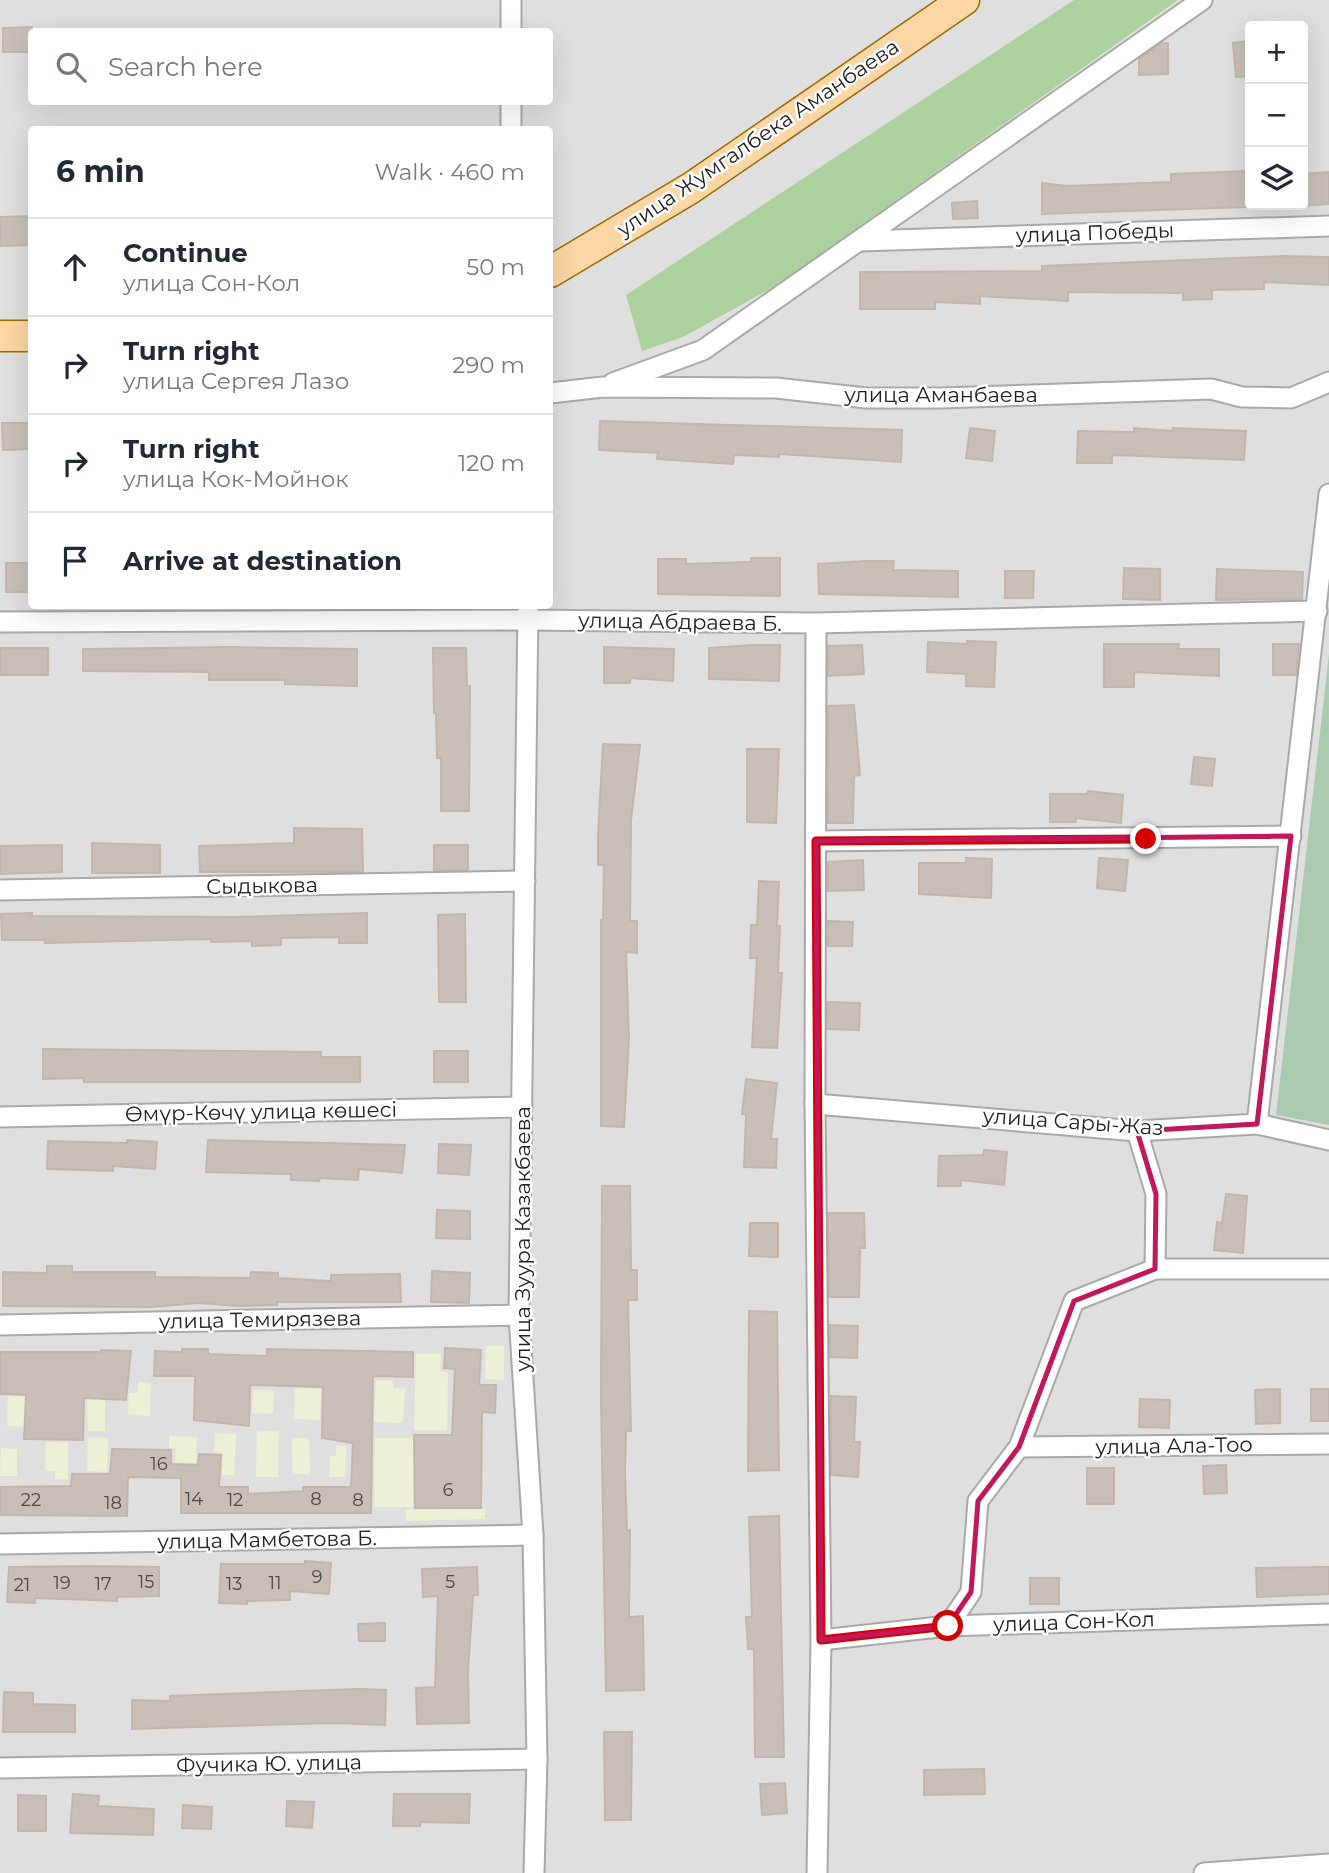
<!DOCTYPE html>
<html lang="en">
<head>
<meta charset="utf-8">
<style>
  body { margin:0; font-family:Montserrat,sans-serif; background:#f2f2f3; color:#1f2937 }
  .controls { position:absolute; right:21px; top:21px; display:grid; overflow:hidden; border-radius:7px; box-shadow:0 7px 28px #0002 }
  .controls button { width:63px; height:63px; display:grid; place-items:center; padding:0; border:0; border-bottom:2px solid #e0e1e3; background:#fff; color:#1f2937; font:35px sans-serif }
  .stop { position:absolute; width:21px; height:21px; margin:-16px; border:5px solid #d40000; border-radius:50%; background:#fff }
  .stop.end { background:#d40000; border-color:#fff; box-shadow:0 2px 7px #0008 }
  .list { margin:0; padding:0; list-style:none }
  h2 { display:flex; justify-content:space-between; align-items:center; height:91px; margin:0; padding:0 28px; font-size:30px }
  h2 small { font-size:23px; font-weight:400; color:#747a83 }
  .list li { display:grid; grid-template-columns:46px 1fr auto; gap:21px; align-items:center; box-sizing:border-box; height:98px; padding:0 28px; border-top:2px solid #e0e1e3 }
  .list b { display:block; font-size:26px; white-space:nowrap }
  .list p { margin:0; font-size:23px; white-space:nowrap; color:#747a83 }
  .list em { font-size:23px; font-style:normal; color:#747a83 }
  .icon { flex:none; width:38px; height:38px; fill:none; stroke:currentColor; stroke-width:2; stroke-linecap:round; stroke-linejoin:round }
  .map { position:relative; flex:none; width:1329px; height:1873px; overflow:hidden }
  .search { position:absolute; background:#fff; box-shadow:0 7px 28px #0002; left:28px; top:28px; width:525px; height:77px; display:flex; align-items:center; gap:18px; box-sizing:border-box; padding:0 24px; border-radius:7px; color:#747a83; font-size:26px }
  .panel { position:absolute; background:#fff; box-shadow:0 7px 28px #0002; left:28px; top:126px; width:525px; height:483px; border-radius:7px }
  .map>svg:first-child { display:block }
  .residential { fill:#e0dfdf; fill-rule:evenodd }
  .farmland { fill:#eef0d5 }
  .forest { fill:#add19e }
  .cemetery { fill:#aacbaf }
  .building { fill:#c7bfb8; stroke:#c4b6ab; stroke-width:2 }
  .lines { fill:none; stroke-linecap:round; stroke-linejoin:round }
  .street-casing { stroke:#a9a9a9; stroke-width:23 }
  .primary-casing { stroke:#a06b00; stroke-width:33 }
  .street { stroke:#fff; stroke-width:19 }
  .primary { stroke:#fcd6a4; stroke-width:30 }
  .route { stroke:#d40000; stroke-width:9 }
  .marked { fill:none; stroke:#c2185b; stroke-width:5; stroke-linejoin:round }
  .labels { text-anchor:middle; stroke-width:5; stroke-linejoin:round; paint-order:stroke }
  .number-label { font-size:18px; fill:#4b4948 }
  .street-label { font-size:21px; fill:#222; stroke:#fff }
</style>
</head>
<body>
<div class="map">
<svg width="1329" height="1873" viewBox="0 0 1329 1873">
  <rect width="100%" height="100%" fill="#f2efe9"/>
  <path class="residential" d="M0 0H1329V1873H0ZM1250 26H1303V205H1250ZM32 32H550V102H32ZM32 130H550V606H32Z"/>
  <g class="farmland">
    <path d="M486 1346H504V1380L485 1379Z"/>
    <path d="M416 1354H441L440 1371 448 1372 447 1430H414Z"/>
    <path d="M376 1380 393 1381V1388L405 1389 403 1423 374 1422Z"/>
    <path d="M138 1382 151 1383 150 1416 128 1415 129 1393H138Z"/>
    <path d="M8 1387H26L25 1427 7 1426Z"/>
    <path d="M295 1388 321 1389 320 1420 294 1419Z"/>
    <path d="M253 1390 274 1391 273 1414 252 1413Z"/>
    <path d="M87 1395H105V1431H88Z"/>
    <path d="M257 1431H279L278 1477H256Z"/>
    <path d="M215 1433 236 1434 234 1475H222L223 1453 214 1452Z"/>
    <path d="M169 1436 197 1437 196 1463 175 1462 176 1448H169Z"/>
    <path d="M88 1437 108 1438 107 1472 87 1471Z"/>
    <path d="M292 1438H309L310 1474H293Z"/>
    <path d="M375 1438H413V1507H374Z"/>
    <path d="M46 1442 68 1443V1480L55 1479V1471H45Z"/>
    <path d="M336 1445 346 1446 345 1477H329L330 1456H336Z"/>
    <path d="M1 1448 17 1449V1476H0Z"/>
    <path d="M485 1509V1519L406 1521V1510Z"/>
  </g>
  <path class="forest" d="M1074 0H1178L777 285 683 337 642 351 626 295Z"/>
  <path class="cemetery" d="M1329 654V1125L1276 1115Z"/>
  <g class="building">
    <path d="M32 27V52H3V28Z"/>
    <path d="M1250 41V76L1236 77 1233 43Z"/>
    <path d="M1162 43H1168V74L1139 75V59Z"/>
    <path d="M1246 171 1247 207 1042 214V183L1067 186 1171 182V174Z"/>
    <path d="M1329 172V204L1303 206V174Z"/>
    <path d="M977 201 978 218 953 219 952 203Z"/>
    <path d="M30 216 31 245 0 246V217Z"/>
    <path d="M1284 256 1329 257V285L1264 282V289L1212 290V299L1183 300V293L1068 292V301L980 296V304L935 302V309H860V272L1042 271V266Z"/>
    <path d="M600 421 902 430 901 462 779 454V457L734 455 733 464 657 459 658 453 599 450Z"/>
    <path d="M2 423H30V449L3 450Z"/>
    <path d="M970 428 995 431 992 461 966 458Z"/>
    <path d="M1134 428 1173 431V428L1246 431 1244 460 1112 455V463H1077L1078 431 1134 432Z"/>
    <path d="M751 558H780V596L658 594V559H686V564L751 562Z"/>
    <path d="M866 561H894L893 570 958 571V597L819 594 818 564Z"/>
    <path d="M6 563H29L30 592H6Z"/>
    <path d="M1124 568 1160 569V600L1123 599Z"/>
    <path d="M1217 569 1303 572 1302 599 1216 600Z"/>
    <path d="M1005 571H1034L1033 598H1005Z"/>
    <path d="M967 641 996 642 994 687 966 686V674L927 672 928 642 967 644Z"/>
    <path d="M1104 644H1179L1178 649H1219V676L1134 672V687H1104Z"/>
    <path d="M1273 644H1299L1296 675H1273Z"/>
    <path d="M754 645H780L779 681 709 679V648Z"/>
    <path d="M862 645 864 674 828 676V646Z"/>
    <path d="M230 647 357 649V686L285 684V680H209V672L83 671V649Z"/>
    <path d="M604 647 674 649 673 681 630 678V683H604Z"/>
    <rect x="0" y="648" width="48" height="27"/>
    <path d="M433 648H466L467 686H470L469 811H441V758H437L436 713H434Z"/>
    <path d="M854 705 860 775 854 776 853 823H828V706Z"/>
    <path d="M603 744 640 745 631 820 630 921H637V953L626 952 629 1038 624 1127 601 1126V920H603L604 865H598V835Z"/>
    <path d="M747 749H779L776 823 747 822Z"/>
    <path d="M1194 757 1215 759 1212 786 1191 784Z"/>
    <path d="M1088 791 1123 795 1121 823 1076 818V822H1050V794H1087Z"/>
    <path d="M294 828 362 829 363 872H200L199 846 294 843Z"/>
    <path d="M92 843 160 845V873H92Z"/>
    <path d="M62 845V872L0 874V846Z"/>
    <rect x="434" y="845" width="34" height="25"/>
    <path d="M966 858 992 859 991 898 919 894V863H966Z"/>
    <path d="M1099 858 1128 860 1125 891 1097 888Z"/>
    <path d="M863 860 864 890 828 891V862Z"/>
    <path d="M759 881 779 882 777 926H780L778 973H782L777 1048 752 1047 757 958H750L751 925H757Z"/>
    <path d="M32 913V916L236 917 367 913V943H339V937L281 938V945L252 946V941L211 942V939L45 943V940H2L1 914Z"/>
    <path d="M465 914 466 1002H439L438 915Z"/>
    <path d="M828 921 853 922 852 946H828Z"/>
    <path d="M827 1002 860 1003 859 1030 827 1029Z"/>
    <path d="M43 1049 321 1052V1057H360V1082H84V1078L43 1079Z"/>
    <rect x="434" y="1051" width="34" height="31"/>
    <path d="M746 1079 777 1083 771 1139H777L776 1168 744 1167 746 1114H742Z"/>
    <path d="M127 1140 157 1142 155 1169 113 1166V1171L47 1169 48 1141 127 1143Z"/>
    <path d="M208 1140 405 1145 402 1173 359 1169 358 1180 320 1178 319 1181 291 1180V1174L206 1172Z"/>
    <path d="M439 1144 471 1145 469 1175 438 1173Z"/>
    <path d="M984 1150 1007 1152 1004 1185 961 1180V1186H938L939 1156 983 1155Z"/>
    <path d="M602 1186H630L631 1270H637V1300H628L631 1431H626L625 1472 627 1531 630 1530 629 1617 643 1616 644 1690 606 1691 601 1398Z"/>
    <path d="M1226 1194 1247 1196 1243 1253 1214 1250 1217 1222 1222 1223Z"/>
    <path d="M437 1210 470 1211V1239L436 1238Z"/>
    <path d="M828 1213H864L865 1248H860L859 1297H829Z"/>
    <path d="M750 1223H778V1257L749 1256Z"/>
    <path d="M47 1266H72V1272H155V1277L250 1278 251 1272 278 1273V1278L331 1281V1275L400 1274 401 1302H277V1305L238 1306 199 1303 151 1307 3 1306V1272L47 1273Z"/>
    <path d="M432 1271 470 1273 469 1303 431 1302Z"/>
    <path d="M749 1311 777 1312 779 1470 748 1471Z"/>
    <path d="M830 1325 858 1326 857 1358 830 1357Z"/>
    <path d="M445 1348 481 1350 479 1385H496L495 1413 482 1412 481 1508H415L414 1435H452L455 1369 444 1368Z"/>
    <path d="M182 1349H208V1354L267 1356V1349L413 1352V1377L373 1376 371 1513H181V1478L128 1477 127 1516 0 1515V1487L71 1486 72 1474H110L112 1449 171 1450V1464L198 1465 199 1454 221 1455 219 1487H248V1494L303 1491V1487H351L353 1443 322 1438 323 1387 250 1385 249 1426 194 1420 195 1376H154L155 1351 182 1352Z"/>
    <path d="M101 1350 131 1351 126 1400 84 1398 83 1440 24 1439 26 1395 0 1394V1352H100Z"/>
    <path d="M1280 1389V1423L1256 1424 1255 1390Z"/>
    <rect x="1311" y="1389" width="18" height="32"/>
    <path d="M831 1396 856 1397 854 1442H860L858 1477 831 1475Z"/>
    <path d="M1140 1399 1170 1400 1169 1428 1139 1427Z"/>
    <path d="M1226 1465 1227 1493 1204 1494 1203 1466Z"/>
    <rect x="1087" y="1468" width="27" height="36"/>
    <path d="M779 1516 784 1757H755L754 1649H748L746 1617H752L749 1517Z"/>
    <path d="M305 1561 331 1563 329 1594 290 1591V1600L247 1601V1604L219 1603 221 1564H305Z"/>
    <path d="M89 1566 159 1567V1596L117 1597V1601L35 1598V1603L7 1602 9 1567Z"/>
    <path d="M477 1567 478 1595H473L468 1671 469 1723 417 1724 416 1688 435 1687 438 1596 423 1597 422 1569Z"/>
    <path d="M1329 1567V1594L1257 1597 1256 1568Z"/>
    <rect x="1030" y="1578" width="29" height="26"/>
    <path d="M385 1623V1641H359L358 1624Z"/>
    <path d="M358 1689 386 1690 385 1725 333 1723 132 1729V1700L170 1701V1696Z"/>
    <path d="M4 1692 33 1693V1704L75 1705V1732H3Z"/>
    <path d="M604 1732H632L631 1820H605Z"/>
    <path d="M984 1769 985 1794 924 1795V1770Z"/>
    <path d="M785 1783 787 1813 762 1815 760 1784Z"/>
    <path d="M73 1794 99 1796 98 1806 154 1809 153 1835 70 1833Z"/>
    <path d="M394 1794H470L469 1823 420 1822V1826H393Z"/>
    <path d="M18 1795 46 1796V1831H18Z"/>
    <path d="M287 1801 314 1802 312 1828 286 1826Z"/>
    <path d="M183 1805 212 1807 211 1829 182 1828Z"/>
  </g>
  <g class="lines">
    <g class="street-casing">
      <g id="street">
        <path d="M511 32V0"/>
        <path d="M511 130V102"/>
        <path d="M861 241 1329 226"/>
        <path d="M613 383 703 350 1202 0"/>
        <path d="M550 393 603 387 776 388 866 398H941L1211 389 1242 397 1291 398 1329 382"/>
        <path d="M528 606 519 1315 533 1535 537 1759 534 1873"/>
        <path d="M0 622 528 620 816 623 1317 611"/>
        <path d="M816 623 815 1104 821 1640 817 1873"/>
        <path d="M816 841 1291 836"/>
        <path d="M0 890 525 881"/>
        <path d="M815 1104 1137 1131 1257 1124 1329 1140"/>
        <path d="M0 1117 522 1107"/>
        <path d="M1257 1124 1329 494"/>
        <path d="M1155 1269H1329"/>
        <path d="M0 1325 519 1315"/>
        <path d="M1019 1447 1329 1444"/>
        <path d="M0 1544 533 1535"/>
        <path d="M948 1626 971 1592 978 1501 1019 1447 1074 1301 1155 1269 1156 1194 1137 1131"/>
        <path d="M821 1640 948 1626 1329 1614"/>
        <path d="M0 1768 537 1759"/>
        <path d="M1204 1873 1329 1864"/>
      </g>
    </g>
    <g class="primary-casing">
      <g id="primary">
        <path d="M550 272 691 188 964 0"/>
        <path d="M0 336H32"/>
      </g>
    </g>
    <use href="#street" class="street"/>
    <use href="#primary" class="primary"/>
  </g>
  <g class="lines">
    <path class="route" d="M948 1626 821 1640 816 841 1146 839"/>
  </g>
  <path class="marked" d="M1291 836 1257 1124 1137 1131 1156 1194 1155 1269 1074 1301 1019 1447 978 1501 971 1592 948 1626 821 1640 816 841Z"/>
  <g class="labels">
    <g class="number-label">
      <text x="159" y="1470">16</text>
      <text x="448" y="1496">6</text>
      <text x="194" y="1505">14</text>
      <text x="316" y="1505">8</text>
      <text x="31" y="1506">22</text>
      <text x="235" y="1506">12</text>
      <text x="358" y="1506">8</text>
      <text x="113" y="1509">18</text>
      <text x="317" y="1583">9</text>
      <text x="146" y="1588">15</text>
      <text x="450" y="1588">5</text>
      <text x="62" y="1589">19</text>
      <text x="275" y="1589">11</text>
      <text x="103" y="1590">17</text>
      <text x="234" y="1590">13</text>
      <text x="22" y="1591">21</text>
    </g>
    <g class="street-label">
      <text transform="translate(758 138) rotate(-34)" y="7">улица Жумгалбека Аманбаева</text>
      <text transform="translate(1095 233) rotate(-2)" y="7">улица Победы</text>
      <text x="941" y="402">улица Аманбаева</text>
      <text transform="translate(680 622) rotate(1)" y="7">улица Абдраева Б.</text>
      <text transform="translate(262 886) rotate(-1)" y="7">Сыдыкова</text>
      <text transform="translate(261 1112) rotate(-1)" y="7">Өмүр-Көчү улица көшесі</text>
      <text transform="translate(1073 1122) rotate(4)" y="7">улица Сары-Жаз</text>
      <text transform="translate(523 1239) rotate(-90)" y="7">улица Зуура Казакбаева</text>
      <text transform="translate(260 1320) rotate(-1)" y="7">улица Темирязева</text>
      <text transform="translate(1174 1446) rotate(-1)" y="7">улица Ала-Тоо</text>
      <text transform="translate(267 1540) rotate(-1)" y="7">улица Мамбетова Б.</text>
      <text transform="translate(1074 1622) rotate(-2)" y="7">улица Сон-Кол</text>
      <text transform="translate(269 1764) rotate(-1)" y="7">Фучика Ю. улица</text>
    </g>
  </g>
</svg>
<div class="controls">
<button>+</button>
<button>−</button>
<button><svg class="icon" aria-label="layers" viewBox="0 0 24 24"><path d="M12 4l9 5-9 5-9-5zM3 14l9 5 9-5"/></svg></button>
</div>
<div class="stop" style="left:948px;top:1626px"></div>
<div class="stop end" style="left:1146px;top:839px"></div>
<div class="search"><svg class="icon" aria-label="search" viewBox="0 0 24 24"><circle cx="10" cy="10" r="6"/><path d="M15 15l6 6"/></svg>Search here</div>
<section class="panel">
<h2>6 min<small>Walk · 460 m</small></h2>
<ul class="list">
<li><svg class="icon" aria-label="ahead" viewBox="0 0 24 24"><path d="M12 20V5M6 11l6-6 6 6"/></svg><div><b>Continue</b><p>улица Сон-Кол</p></div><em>50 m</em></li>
<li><svg class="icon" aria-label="right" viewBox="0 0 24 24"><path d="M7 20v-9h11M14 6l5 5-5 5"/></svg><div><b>Turn right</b><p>улица Сергея Лазо</p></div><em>290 m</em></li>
<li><svg class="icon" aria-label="right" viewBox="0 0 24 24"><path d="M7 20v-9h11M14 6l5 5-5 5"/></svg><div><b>Turn right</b><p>улица Кок-Мойнок</p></div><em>120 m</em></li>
<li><svg class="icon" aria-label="arrive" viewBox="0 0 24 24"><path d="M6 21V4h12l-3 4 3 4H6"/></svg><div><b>Arrive at destination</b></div></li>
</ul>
</section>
</div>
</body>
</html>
